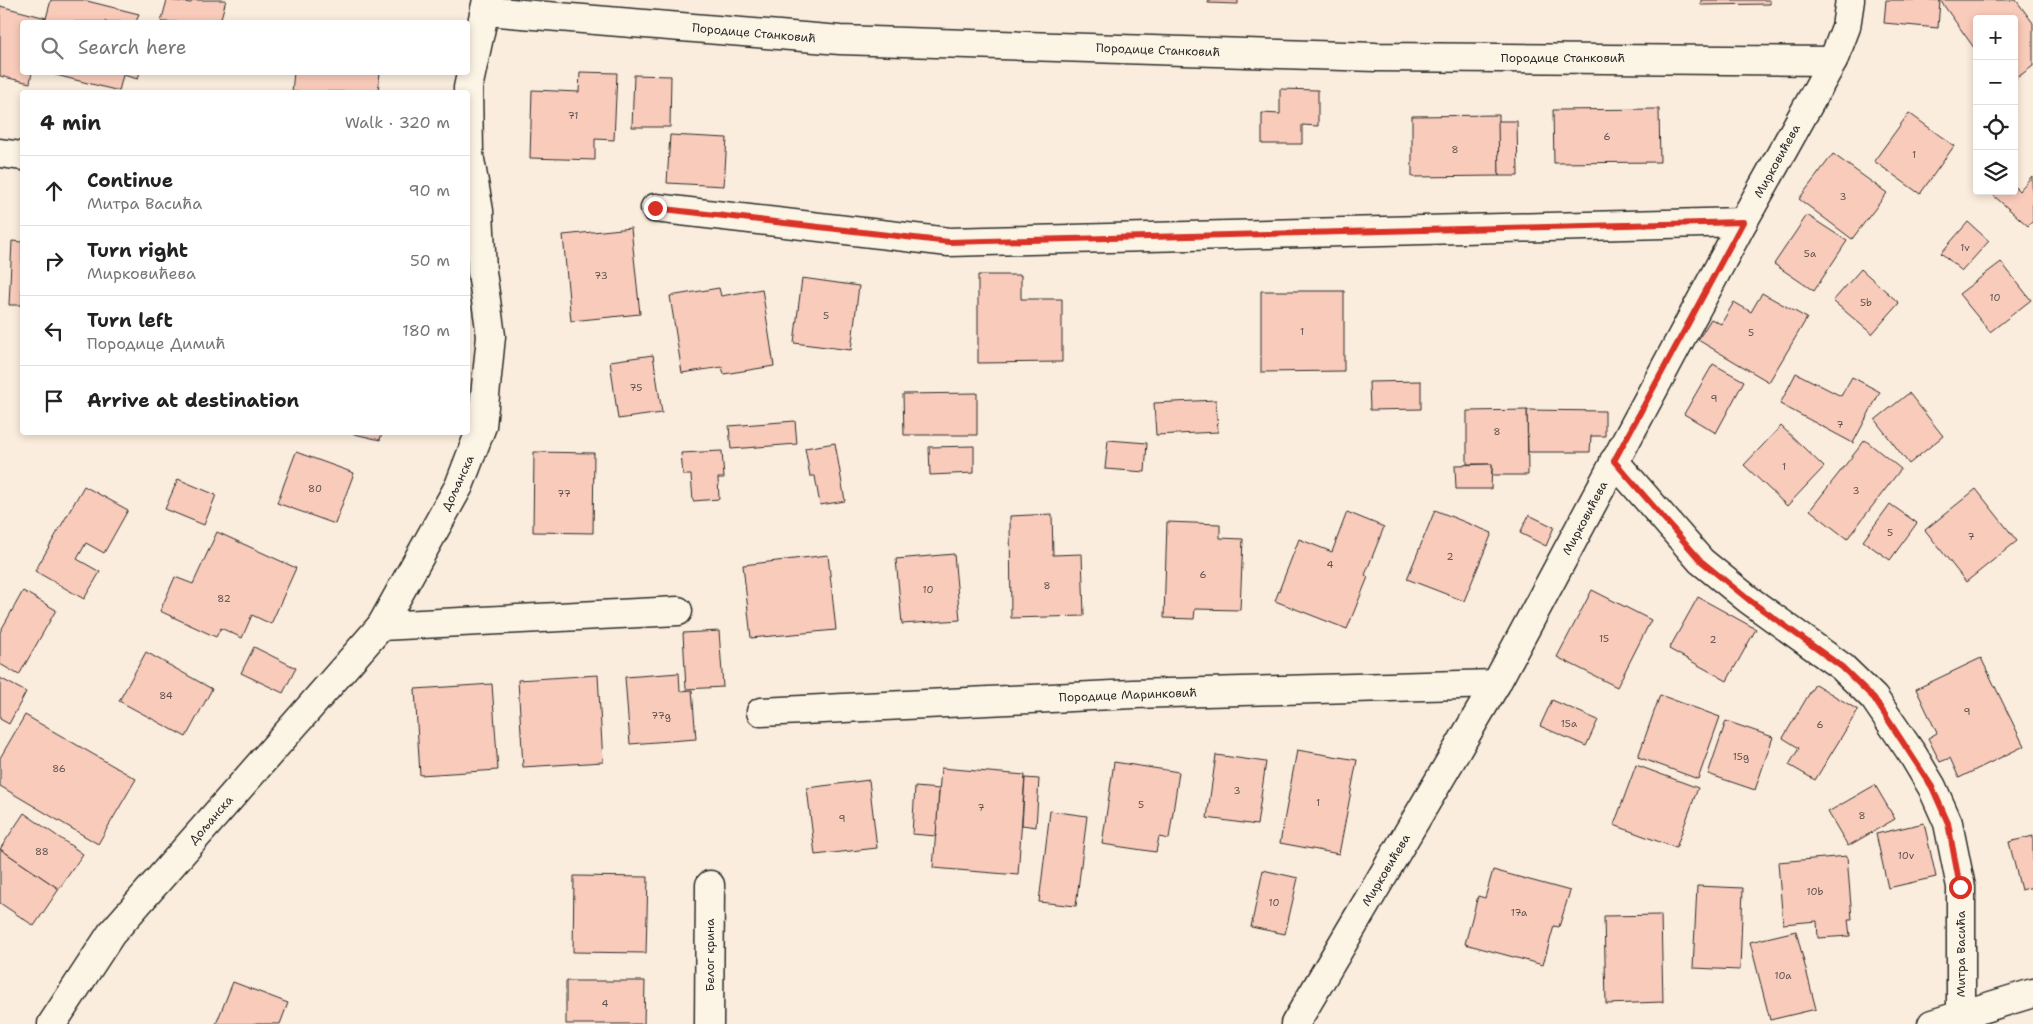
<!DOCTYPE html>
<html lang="en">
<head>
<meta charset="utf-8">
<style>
  body { margin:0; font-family:"Shantell Sans",sans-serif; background:#f6f6f6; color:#222 }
  .controls { position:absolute; right:15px; top:15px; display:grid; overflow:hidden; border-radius:5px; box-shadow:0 2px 8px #0003 }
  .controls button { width:45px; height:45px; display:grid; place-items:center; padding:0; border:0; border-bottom:1px solid #e0e0e0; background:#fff; color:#222; font:25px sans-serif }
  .stop { position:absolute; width:15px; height:15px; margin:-11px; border:4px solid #d93025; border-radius:50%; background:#fff }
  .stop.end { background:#d93025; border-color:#fff; box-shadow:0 1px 5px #0008 }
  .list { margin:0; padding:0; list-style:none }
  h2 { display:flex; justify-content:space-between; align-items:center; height:65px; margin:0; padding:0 20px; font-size:21px }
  h2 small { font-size:16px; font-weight:400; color:#767676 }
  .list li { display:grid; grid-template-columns:32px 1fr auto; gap:15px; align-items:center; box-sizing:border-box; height:70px; padding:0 20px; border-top:1px solid #e0e0e0 }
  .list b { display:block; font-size:19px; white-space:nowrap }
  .list p { margin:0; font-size:16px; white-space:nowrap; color:#767676 }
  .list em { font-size:16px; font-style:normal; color:#767676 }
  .icon { flex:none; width:28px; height:28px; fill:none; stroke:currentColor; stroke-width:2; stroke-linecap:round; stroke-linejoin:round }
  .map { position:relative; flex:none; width:2033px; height:1024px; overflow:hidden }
  .search { position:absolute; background:#fff; box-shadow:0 2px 8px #0003; left:20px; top:20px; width:450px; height:55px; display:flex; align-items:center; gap:12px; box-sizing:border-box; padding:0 18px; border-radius:5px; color:#767676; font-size:19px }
  .panel { position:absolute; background:#fff; box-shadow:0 2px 8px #0003; left:20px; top:90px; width:450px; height:345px; border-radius:5px }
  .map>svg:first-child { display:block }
  .building { fill:#f9cbbb; stroke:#2b2b2b }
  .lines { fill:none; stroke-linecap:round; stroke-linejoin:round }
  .minor-casing { stroke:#2b2b2b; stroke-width:31 }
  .minor { stroke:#fcf5e5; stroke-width:28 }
  .route { stroke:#d93025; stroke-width:6 }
  .labels { text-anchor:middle; stroke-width:4; stroke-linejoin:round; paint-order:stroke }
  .number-label { font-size:10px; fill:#5e534f }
  .street-label { font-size:12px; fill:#2b2b2b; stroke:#fcf5e5 }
</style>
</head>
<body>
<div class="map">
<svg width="2033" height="1024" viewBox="0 0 2033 1024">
  <rect width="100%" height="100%" fill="#fbeddd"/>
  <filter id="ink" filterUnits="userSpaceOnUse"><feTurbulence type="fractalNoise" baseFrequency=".02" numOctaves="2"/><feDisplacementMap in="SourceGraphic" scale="10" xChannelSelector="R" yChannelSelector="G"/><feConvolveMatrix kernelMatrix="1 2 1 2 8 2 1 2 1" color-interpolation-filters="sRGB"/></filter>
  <g filter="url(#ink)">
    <g class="building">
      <path d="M51 0H83L139 14 136 22H45Z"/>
      <path d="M167 0 191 3 192 0H226L220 22H161Z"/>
      <path d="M1208 0H1238V4L1208 3Z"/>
      <path d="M1701 0H1770V4L1701 5Z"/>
      <path d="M1886 0H1940L1938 28 1884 23Z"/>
      <path d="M1940 0H2016L2033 23V66L2014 80V19H1977V52Z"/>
      <path d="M0 6 46 18 45 22H22V72H32L30 83 0 76Z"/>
      <path d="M44 72H140L138 79 123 75 119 91Z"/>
      <path d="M294 72H380L378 92H292Z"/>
      <path d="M580 72 617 73 614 140 595 139V160L530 158 532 90 579 92Z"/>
      <path d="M634 75 671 76 670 127H632Z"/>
      <path d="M1280 89 1318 90V126L1302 125V144H1262V113L1280 114Z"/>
      <path d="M1659 109 1660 162 1554 163 1553 110Z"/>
      <path d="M1909 113 1954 146 1920 194 1874 161Z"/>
      <path d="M1499 115V176L1412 177V116Z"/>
      <path d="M1498 121H1517L1518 176H1499Z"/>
      <path d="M670 135 727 138 724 186 667 183Z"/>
      <path d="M1833 154 1887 193 1852 239 1799 199Z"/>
      <path d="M2032 176 2033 221 2028 226 1993 195 1997 191H2014V186L2019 191Z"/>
      <path d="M1807 215 1847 241 1814 291 1774 264Z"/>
      <path d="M1968 222 1989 241 1962 271 1941 253Z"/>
      <path d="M631 228 640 314 571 321 563 235Z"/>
      <path d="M12 241 22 242V305H9Z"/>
      <path d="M2001 262 2031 300 1990 332 1959 294Z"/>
      <path d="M1861 269 1899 303 1872 334 1833 301Z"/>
      <path d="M978 275H1021V299H1062V362L978 363Z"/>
      <path d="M802 278 859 286 851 350 794 343Z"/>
      <path d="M719 288 721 296 762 289 774 366 724 374 722 367 682 373 670 296Z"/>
      <path d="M1261 291H1344V371L1261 372Z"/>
      <path d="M1762 293 1807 318 1769 382 1698 340 1711 319 1721 324 1734 302 1751 312Z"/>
      <path d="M653 355 662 413 618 419 610 361Z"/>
      <path d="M1713 364 1744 381 1716 433 1684 414Z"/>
      <path d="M1796 373 1841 396 1852 377 1880 392 1853 443 1780 404Z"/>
      <path d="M1421 381V409L1370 410 1369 382Z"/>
      <path d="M977 393V435H904L903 394Z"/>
      <path d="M1909 393 1943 436 1909 464 1875 420Z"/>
      <path d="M1216 400 1218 432 1156 435 1154 403Z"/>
      <path d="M1527 410 1605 411V436H1591L1590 452H1528Z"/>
      <path d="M1527 410 1528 475H1492V464H1467V411Z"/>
      <path d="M795 421 797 444 731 449 729 426Z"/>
      <path d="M1781 426 1824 467 1787 506 1744 465Z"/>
      <path d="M346 432H382L380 440Z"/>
      <path d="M1108 440 1147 443 1145 472 1105 469Z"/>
      <path d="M1865 440 1901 469 1847 539 1810 510Z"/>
      <path d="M835 443 845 501 820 505 815 476H810L805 448Z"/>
      <path d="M974 446V473L930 475 929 447Z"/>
      <path d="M722 451 724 478H718L719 499 693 501 691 475H683L681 453Z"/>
      <path d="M296 452 354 473 335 524 277 503Z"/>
      <path d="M534 452 594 453 593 533 533 532Z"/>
      <path d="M1492 464 1491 489H1456L1455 465Z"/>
      <path d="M178 479 216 495 204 525 165 509Z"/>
      <path d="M84 486 128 510 104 553 86 543 77 559 100 572 84 599 35 571Z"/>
      <path d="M1976 489 2017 541 1966 582 1925 530Z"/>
      <path d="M1890 504 1917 523 1890 560 1863 541Z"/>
      <path d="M1435 510 1492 533 1464 601 1407 579Z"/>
      <path d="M1347 512 1384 527 1365 575 1368 577 1347 629 1275 601 1299 539 1332 552Z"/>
      <path d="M1052 514 1053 555 1082 554 1084 616 1011 618 1010 516Z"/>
      <path d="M1529 515 1554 527 1546 546 1520 533Z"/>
      <path d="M1167 522 1220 524V538L1243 539 1240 610 1195 609 1194 619 1164 618Z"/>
      <path d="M217 532 296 568 271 624 252 615 242 638 221 628 216 637 160 611 175 577 193 584Z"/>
      <path d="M954 554 960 620 902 624 896 559Z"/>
      <path d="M828 555 836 630 751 638 743 565Z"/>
      <path d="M1592 590 1651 620 1617 687 1557 657Z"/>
      <path d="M23 591 56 610 19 675 0 664V632Z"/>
      <path d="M1698 597 1756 629 1727 681 1669 649Z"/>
      <path d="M719 631 723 687 686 689 683 633Z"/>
      <path d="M254 647 296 668 283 693 241 673Z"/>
      <path d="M146 652 212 689 186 737 119 701Z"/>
      <path d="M1981 658 2024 746 1959 778 1950 758 1940 762 1928 738 1937 733 1916 689Z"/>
      <path d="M679 673 680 691 692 690 696 739 630 744 625 677Z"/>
      <path d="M598 675 603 762 523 767 518 680Z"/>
      <path d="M0 678 26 692 9 724 0 719Z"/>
      <path d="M492 684 498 770 420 775 415 689Z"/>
      <path d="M1815 684 1858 710 1815 780 1789 765 1799 748 1783 738Z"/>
      <path d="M1660 695 1720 717 1698 779 1638 757Z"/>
      <path d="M1552 700 1598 720 1586 746 1540 726Z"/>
      <path d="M25 715 136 779 98 844 0 786V758Z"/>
      <path d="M1726 721 1773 737 1755 790 1708 774Z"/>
      <path d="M1297 750 1357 760 1339 854 1280 843Z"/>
      <path d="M1216 755 1266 762 1257 825 1207 818Z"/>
      <path d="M1114 762 1179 772 1169 839 1159 837 1156 852 1102 844Z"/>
      <path d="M1636 765 1698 788 1676 848 1614 825Z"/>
      <path d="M941 768 1025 775 1018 875 933 868Z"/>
      <path d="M1025 778 1039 779 1036 827 1022 825Z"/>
      <path d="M869 780 877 848 815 855 807 788Z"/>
      <path d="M1875 785 1895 819 1848 846 1828 812Z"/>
      <path d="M915 787 939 789 936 836 912 834Z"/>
      <path d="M1050 811 1087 816 1076 906 1039 902Z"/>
      <path d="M24 813 83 854 59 889 0 849Z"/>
      <path d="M1924 823 1936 877 1888 888 1876 834Z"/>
      <path d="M2033 836V887L2021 890 2009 842Z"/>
      <path d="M0 849 59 889 34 926 0 903Z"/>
      <path d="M1847 856 1852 919H1848L1850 936 1818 938 1817 921 1783 924 1778 862Z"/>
      <path d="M1263 870 1298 878 1285 934 1251 927Z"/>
      <path d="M1493 870 1570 891 1559 927 1554 926 1543 965 1465 944 1478 896 1485 898Z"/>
      <path d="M574 876 648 877 646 953 573 952Z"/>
      <path d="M1697 886 1743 888 1740 970 1693 968Z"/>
      <path d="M1661 915 1663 1002 1606 1004 1604 916Z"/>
      <path d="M1796 931 1816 1009 1770 1020 1750 942Z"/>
      <path d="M566 981H645L644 1024H566Z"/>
      <path d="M233 982 288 1003 280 1024H216Z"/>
    </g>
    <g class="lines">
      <g class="minor-casing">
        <g id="minor">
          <path d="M485 11 840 40 1376 57 1833 61"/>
          <path d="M0 153 22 156"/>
          <path d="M655 208 949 242 1743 222"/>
          <path d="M1614 461 1701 561 1749 600 1842 667 1874 698 1913 755 1932 787 1948 823 1961 887V1015"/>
          <path d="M381 626 678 611"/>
          <path d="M761 712 1133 694 1496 684"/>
          <path d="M52 1024 111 934 381 626 459 486 482 426 491 336 482 272 479 211 469 154 468 88 487 0"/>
          <path d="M709 1024 710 885"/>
          <path d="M1295 1024 1496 684 1743 222 1833 61 1846 27 1850 0"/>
          <path d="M1932 1024 2033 993"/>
        </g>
      </g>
      <use href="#minor" class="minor"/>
    </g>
  </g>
  <g class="lines" filter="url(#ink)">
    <path class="route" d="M655 208 949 242 1743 222 1614 461 1701 561 1749 600 1842 667 1874 698 1932 787 1948 823 1960 887"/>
  </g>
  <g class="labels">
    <g class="number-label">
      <text x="573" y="119">71</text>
      <text x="1607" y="140">6</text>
      <text x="1455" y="153">8</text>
      <text x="1914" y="158">1</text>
      <text x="1843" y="200">3</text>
      <text x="1965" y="251">1v</text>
      <text x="1810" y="257">5a</text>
      <text x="601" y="279">73</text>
      <text x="1995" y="301">10</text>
      <text x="1866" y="306">5b</text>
      <text x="826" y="319">5</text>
      <text x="1302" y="335">1</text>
      <text x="1751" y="336">5</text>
      <text x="636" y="391">75</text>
      <text x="1714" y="402">9</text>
      <text x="1840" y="428">7</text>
      <text x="1497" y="435">8</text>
      <text x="1784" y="470">1</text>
      <text x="315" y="492">80</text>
      <text x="1856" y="494">3</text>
      <text x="564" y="497">77</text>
      <text x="1890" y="536">5</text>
      <text x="1971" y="540">7</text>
      <text x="1450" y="560">2</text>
      <text x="1330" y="568">4</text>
      <text x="1203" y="578">6</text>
      <text x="1047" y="589">8</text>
      <text x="928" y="593">10</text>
      <text x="224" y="602">82</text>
      <text x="1604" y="642">15</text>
      <text x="1713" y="643">2</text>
      <text x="166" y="699">84</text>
      <text x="1967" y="715">9</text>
      <text x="661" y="719">77g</text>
      <text x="1569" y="727">15a</text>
      <text x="1820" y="728">6</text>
      <text x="1741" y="760">15g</text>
      <text x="59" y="772">86</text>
      <text x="1237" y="794">3</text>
      <text x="1318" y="806">1</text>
      <text x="1141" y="808">5</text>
      <text x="981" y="811">7</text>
      <text x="1862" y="819">8</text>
      <text x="842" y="822">9</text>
      <text x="42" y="855">88</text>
      <text x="1906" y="859">10v</text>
      <text x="1815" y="895">10b</text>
      <text x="1274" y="906">10</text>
      <text x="1519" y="916">17a</text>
      <text x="1783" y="979">10a</text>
      <text x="605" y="1007">4</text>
    </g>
    <g class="street-label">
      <text transform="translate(754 33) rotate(5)" y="4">Породице Станковић</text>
      <text transform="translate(1158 50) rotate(2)" y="4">Породице Станковић</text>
      <text x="1563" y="62">Породице Станковић</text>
      <text transform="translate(1777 161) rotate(-61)" y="4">Мирковићева</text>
      <text transform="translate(458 483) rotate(-65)" y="4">Дољанска</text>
      <text transform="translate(1585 518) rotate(-62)" y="4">Мирковићева</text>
      <text transform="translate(1128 695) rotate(-2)" y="4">Породице Маринковић</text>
      <text transform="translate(211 820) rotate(-49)" y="4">Дољанска</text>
      <text transform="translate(1386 870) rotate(-59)" y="4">Мирковићева</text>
      <text transform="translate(1961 954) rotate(-90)" y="4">Митра Васића</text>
      <text transform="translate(710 955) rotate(-90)" y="4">Белог крина</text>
    </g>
  </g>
</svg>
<div class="controls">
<button>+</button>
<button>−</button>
<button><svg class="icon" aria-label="locate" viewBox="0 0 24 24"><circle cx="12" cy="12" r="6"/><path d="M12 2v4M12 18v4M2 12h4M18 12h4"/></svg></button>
<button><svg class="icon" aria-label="layers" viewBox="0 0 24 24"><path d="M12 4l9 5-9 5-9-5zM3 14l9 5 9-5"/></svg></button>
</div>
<div class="stop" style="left:1960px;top:887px"></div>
<div class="stop end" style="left:655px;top:208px"></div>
<div class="search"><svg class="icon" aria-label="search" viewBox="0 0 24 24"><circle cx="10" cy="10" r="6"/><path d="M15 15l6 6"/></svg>Search here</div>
<section class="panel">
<h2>4 min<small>Walk · 320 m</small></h2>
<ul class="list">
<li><svg class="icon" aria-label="ahead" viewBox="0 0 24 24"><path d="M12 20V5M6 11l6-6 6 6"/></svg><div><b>Continue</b><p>Митра Васића</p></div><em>90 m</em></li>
<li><svg class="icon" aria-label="right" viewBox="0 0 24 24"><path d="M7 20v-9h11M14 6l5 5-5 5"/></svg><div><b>Turn right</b><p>Мирковићева</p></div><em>50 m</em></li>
<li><svg class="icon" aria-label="left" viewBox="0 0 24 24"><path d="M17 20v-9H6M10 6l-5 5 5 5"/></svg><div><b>Turn left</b><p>Породице Димић</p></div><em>180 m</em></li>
<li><svg class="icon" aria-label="arrive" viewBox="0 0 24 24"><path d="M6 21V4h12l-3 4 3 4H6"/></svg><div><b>Arrive at destination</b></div></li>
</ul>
</section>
</div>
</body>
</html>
